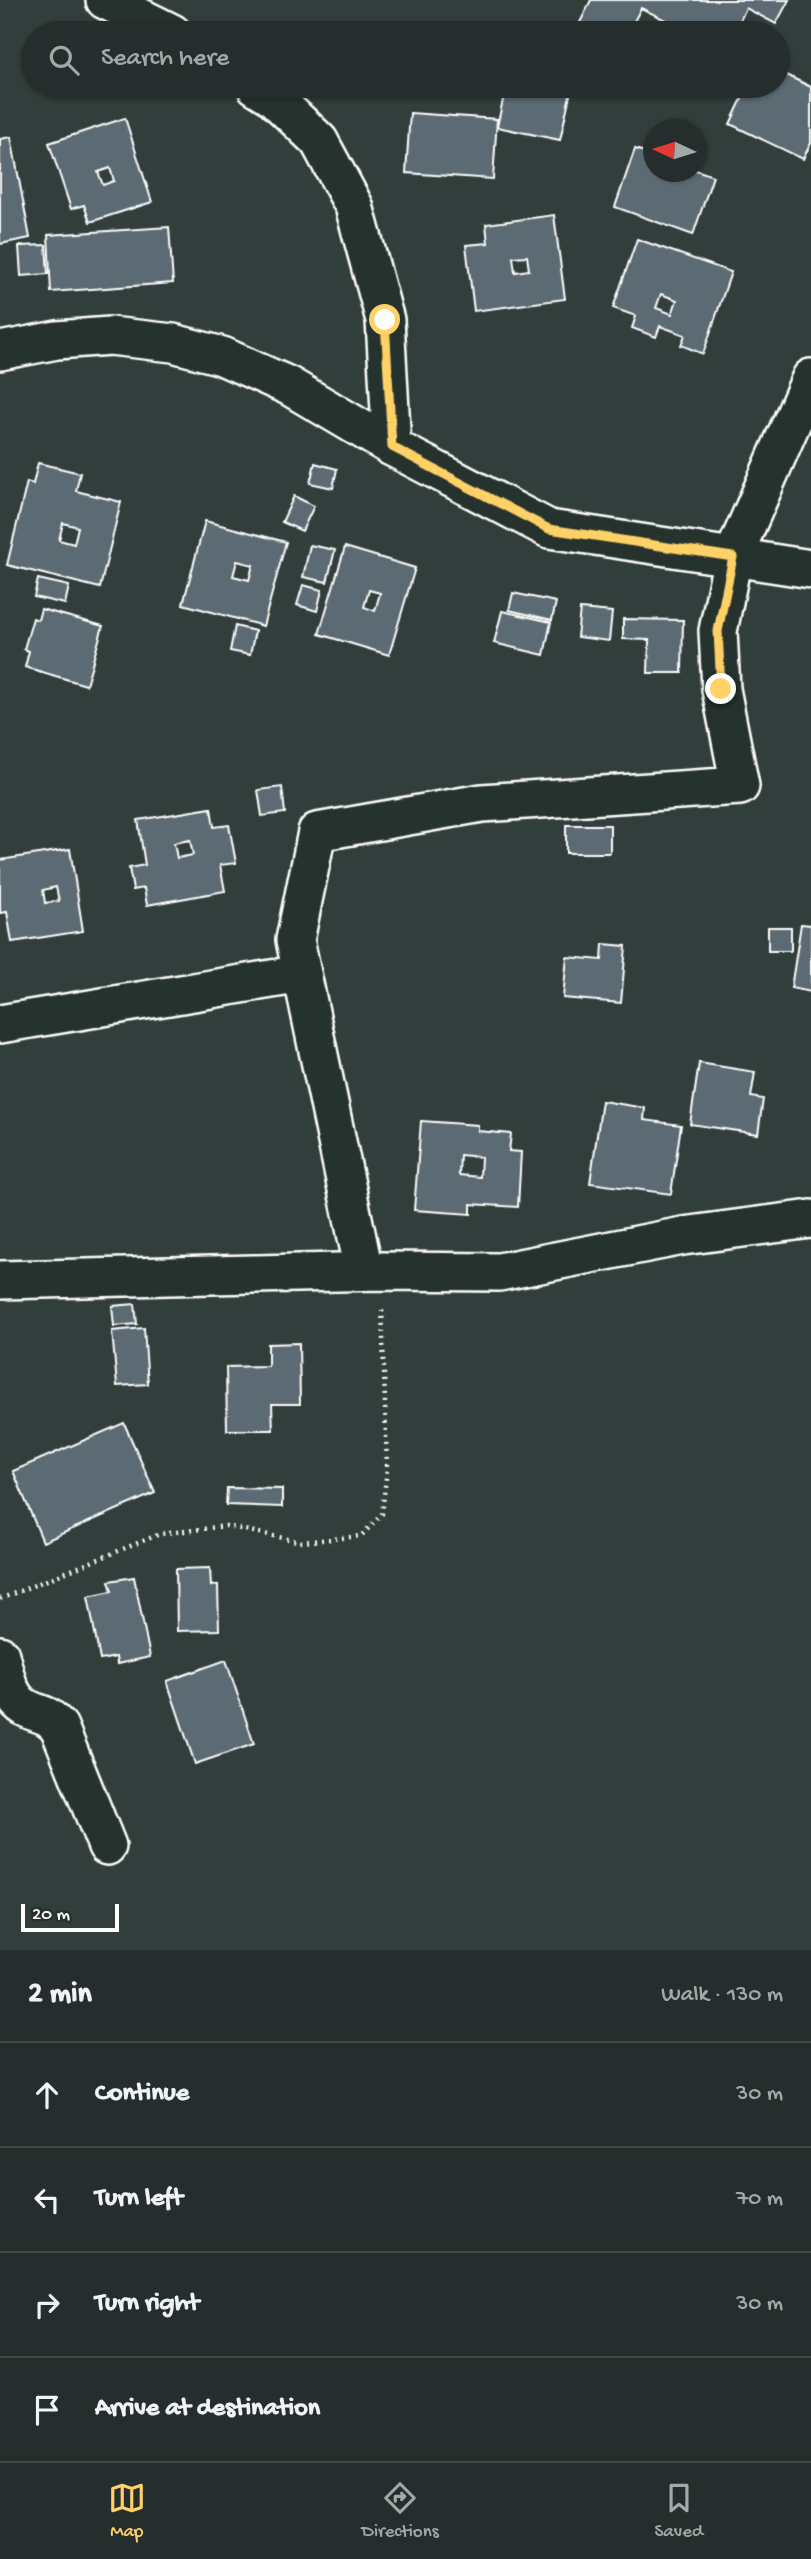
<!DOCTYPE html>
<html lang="en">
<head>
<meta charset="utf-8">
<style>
  body { margin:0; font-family:"Gochi Hand",sans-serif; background:#313a38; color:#f1f3f6 }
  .compass { position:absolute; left:643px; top:119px; width:63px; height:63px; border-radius:50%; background:#252e2c; box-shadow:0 2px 5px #0004; rotate:274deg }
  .scale { position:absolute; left:21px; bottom:18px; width:98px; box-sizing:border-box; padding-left:7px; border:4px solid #fff; border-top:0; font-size:19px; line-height:24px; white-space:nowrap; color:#fff; -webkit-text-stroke:5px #26332d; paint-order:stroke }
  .stop { position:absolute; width:21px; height:21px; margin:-16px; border:5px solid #ffd166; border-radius:50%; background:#fff }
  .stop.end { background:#ffd166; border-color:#fff; box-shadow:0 2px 7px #0008 }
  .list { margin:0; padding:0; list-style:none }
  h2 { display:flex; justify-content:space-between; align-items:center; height:91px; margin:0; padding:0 28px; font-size:30px }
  h2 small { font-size:23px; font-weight:400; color:#a3a8a9 }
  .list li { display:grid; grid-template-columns:46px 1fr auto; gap:21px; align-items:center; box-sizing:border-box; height:105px; padding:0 28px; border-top:2px solid #424a48 }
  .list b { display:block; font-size:26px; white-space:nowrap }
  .list em { font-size:23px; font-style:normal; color:#a3a8a9 }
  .icon { flex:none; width:38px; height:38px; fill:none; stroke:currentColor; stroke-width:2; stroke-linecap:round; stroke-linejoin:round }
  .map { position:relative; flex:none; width:811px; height:1950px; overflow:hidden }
  .search { position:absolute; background:#252e2c; box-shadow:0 2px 5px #0004; left:21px; right:21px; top:21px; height:77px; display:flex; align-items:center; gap:18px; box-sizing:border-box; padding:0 24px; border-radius:38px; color:#a3a8a9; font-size:26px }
  .sheet { height:511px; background:#252e2c }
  nav { display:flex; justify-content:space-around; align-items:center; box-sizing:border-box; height:98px; border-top:2px solid #424a48; background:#252e2c; font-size:19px; color:#a3a8a9 }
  nav a { display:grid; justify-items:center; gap:4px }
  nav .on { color:#ffd166 }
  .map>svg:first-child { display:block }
  .building { fill:#5c6a73; stroke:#fff; stroke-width:2; fill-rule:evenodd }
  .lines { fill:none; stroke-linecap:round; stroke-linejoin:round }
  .minor-casing { stroke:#fff; stroke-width:42 }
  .path { stroke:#fff; stroke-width:4.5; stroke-dasharray:2 5; stroke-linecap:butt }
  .minor { stroke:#26332d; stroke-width:37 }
  .route { stroke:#ffd166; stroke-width:9 }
</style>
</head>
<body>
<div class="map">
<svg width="811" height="1950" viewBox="0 0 811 1950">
  <rect width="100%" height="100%" fill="#313e3b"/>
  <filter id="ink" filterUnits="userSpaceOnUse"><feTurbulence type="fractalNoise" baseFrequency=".0143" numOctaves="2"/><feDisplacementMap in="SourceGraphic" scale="14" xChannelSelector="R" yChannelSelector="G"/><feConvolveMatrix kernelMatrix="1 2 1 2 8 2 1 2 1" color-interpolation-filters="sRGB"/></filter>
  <g filter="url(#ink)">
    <g class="building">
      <path d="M591 0H789L776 24 746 8 734 33H692L641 8 628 33H575Z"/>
      <path d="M778 71 811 87V143L803 159 730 124 748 86H778Z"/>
      <path d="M506 86H572L560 140 497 127Z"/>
      <path d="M410 113 497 119 493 179 406 173Z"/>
      <path d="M125 118 152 202 90 222 84 205 71 209 49 143ZM110 168 114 181 103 185 98 172Z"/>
      <path d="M11 137 30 238 0 244V139Z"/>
      <path d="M635 149 654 155V172L696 170 713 176 693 235 615 207Z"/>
      <path d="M554 215 565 299 474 311 466 245 488 243 486 224ZM527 256 529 270 515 272 513 257Z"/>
      <path d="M169 227 173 283 51 292 48 235Z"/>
      <path d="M637 239 731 272 703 354 681 345 685 335 660 326 656 337 632 328 636 316 613 308ZM661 294 677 300 672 314 656 308Z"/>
      <path d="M46 245 48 274 21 276 19 246Z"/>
      <path d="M38 463 80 473 76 491 121 502 100 588 7 565 27 482 33 484ZM63 523 78 527 74 544 59 540Z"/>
      <path d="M315 463 337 469 333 488 310 483Z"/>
      <path d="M294 496 314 506 302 531 282 522Z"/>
      <path d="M205 521 286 542 263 626 183 604ZM237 561 253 565 249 580 233 576Z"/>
      <path d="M310 545 335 550 327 582 303 577Z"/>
      <path d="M345 547 415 568 389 655 319 634ZM369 590 380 593 375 611 364 607Z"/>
      <path d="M38 579 69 586 65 604 34 597Z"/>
      <path d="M303 585 322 590 317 611 297 605Z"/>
      <path d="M513 593 556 602 552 620 509 610Z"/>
      <path d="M41 609 103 626 86 685 25 667 29 651 24 649 33 618 38 620Z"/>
      <path d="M580 609 612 612 609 641 577 637Z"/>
      <path d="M502 611 551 622 544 655 494 643Z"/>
      <path d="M623 619 683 620 682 673H648L649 640 623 639Z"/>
      <path d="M235 626 255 631 250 655 230 651Z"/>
      <path d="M282 787 285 813 262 816 258 790Z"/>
      <path d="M211 808 214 827 229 825 236 863 220 865 225 891 147 905 144 888 133 890 129 868 145 865 138 820ZM190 840 193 855 177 858 174 843Z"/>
      <rect x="566" y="825" width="44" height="28"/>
      <path d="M70 849 83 931 12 942 7 912 0 913V860ZM56 887 59 901 45 903 43 890Z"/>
      <path d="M801 924 811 925V992L791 988Z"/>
      <rect x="768" y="927" width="23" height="24"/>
      <path d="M603 944 626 946 621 1003 563 998 567 957 602 960Z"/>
      <path d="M699 1063 755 1072 751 1097 763 1099 758 1134 690 1124Z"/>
      <path d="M602 1101 645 1108 644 1120 681 1125 671 1194 590 1183Z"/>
      <path d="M421 1121 478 1125V1131L511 1134 509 1151 521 1152 518 1207 471 1204V1214L414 1210ZM460 1155 481 1157 480 1177 459 1175Z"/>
      <path d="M135 1304 137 1324 114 1326 112 1306Z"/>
      <path d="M144 1328 148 1384 117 1386 112 1331Z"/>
      <path d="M299 1343 300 1404H272L273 1430H227L226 1367 268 1366V1344Z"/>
      <path d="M124 1423 155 1493 43 1542 13 1471Z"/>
      <path d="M227 1488 282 1489V1507L226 1505Z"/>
      <path d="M210 1568 211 1586 218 1585 219 1630 177 1631 176 1569Z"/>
      <path d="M134 1577 150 1657 117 1664 116 1657 100 1660 88 1596 112 1591 109 1581Z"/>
      <path d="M226 1660 254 1744 195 1764 167 1681Z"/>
    </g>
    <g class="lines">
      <g class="minor-casing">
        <g id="minor">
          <path d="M105 0 172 33"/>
          <path d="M256 86 272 96 319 141 354 206 385 320 392 447"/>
          <path d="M0 351 57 340 110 336 173 343 222 356 289 386 392 447 549 529 811 569"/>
          <path d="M0 1024 302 974"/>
          <path d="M364 1271 295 940 317 832 482 803 740 786 721 689 718 631 733 557 811 378"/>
          <path d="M0 1280 381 1271 499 1272 683 1236 811 1219"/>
          <path d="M0 1655C5 1673 8 1698 26 1708 43 1717 44 1711 59 1727L107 1846"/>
        </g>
      </g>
      <path class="path" d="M0 1599 160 1534 226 1526 302 1542 361 1536 382 1514 387 1468 382 1306"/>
      <use href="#minor" class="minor"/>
    </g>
  </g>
  <g class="lines" filter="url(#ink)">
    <path class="route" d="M385 320 392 447 549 529 733 557 718 631 721 689"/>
  </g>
</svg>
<svg class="compass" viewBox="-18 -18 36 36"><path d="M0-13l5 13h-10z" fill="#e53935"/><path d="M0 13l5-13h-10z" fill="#a3a8a9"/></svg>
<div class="scale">20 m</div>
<div class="stop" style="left:385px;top:320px"></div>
<div class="stop end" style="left:721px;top:689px"></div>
<div class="search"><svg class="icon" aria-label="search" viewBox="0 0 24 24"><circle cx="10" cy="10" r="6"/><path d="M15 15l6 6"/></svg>Search here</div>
</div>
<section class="sheet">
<h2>2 min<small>Walk · 130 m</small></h2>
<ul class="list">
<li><svg class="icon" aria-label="ahead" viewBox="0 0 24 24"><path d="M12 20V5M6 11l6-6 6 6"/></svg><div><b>Continue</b></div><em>30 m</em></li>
<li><svg class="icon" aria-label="left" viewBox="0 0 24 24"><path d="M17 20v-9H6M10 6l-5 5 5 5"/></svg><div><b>Turn left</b></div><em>70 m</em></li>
<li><svg class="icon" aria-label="right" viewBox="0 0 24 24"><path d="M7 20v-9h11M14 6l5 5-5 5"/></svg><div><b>Turn right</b></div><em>30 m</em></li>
<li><svg class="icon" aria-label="arrive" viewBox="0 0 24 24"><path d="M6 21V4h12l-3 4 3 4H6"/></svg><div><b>Arrive at destination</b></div></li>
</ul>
</section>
<nav>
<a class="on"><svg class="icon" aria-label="map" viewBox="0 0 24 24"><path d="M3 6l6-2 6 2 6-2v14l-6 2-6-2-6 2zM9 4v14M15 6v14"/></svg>Map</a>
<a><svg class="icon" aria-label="directions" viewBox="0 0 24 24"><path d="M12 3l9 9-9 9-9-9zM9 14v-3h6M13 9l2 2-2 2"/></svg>Directions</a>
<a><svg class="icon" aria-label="saved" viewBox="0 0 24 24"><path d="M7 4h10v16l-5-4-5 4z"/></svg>Saved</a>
</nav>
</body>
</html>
